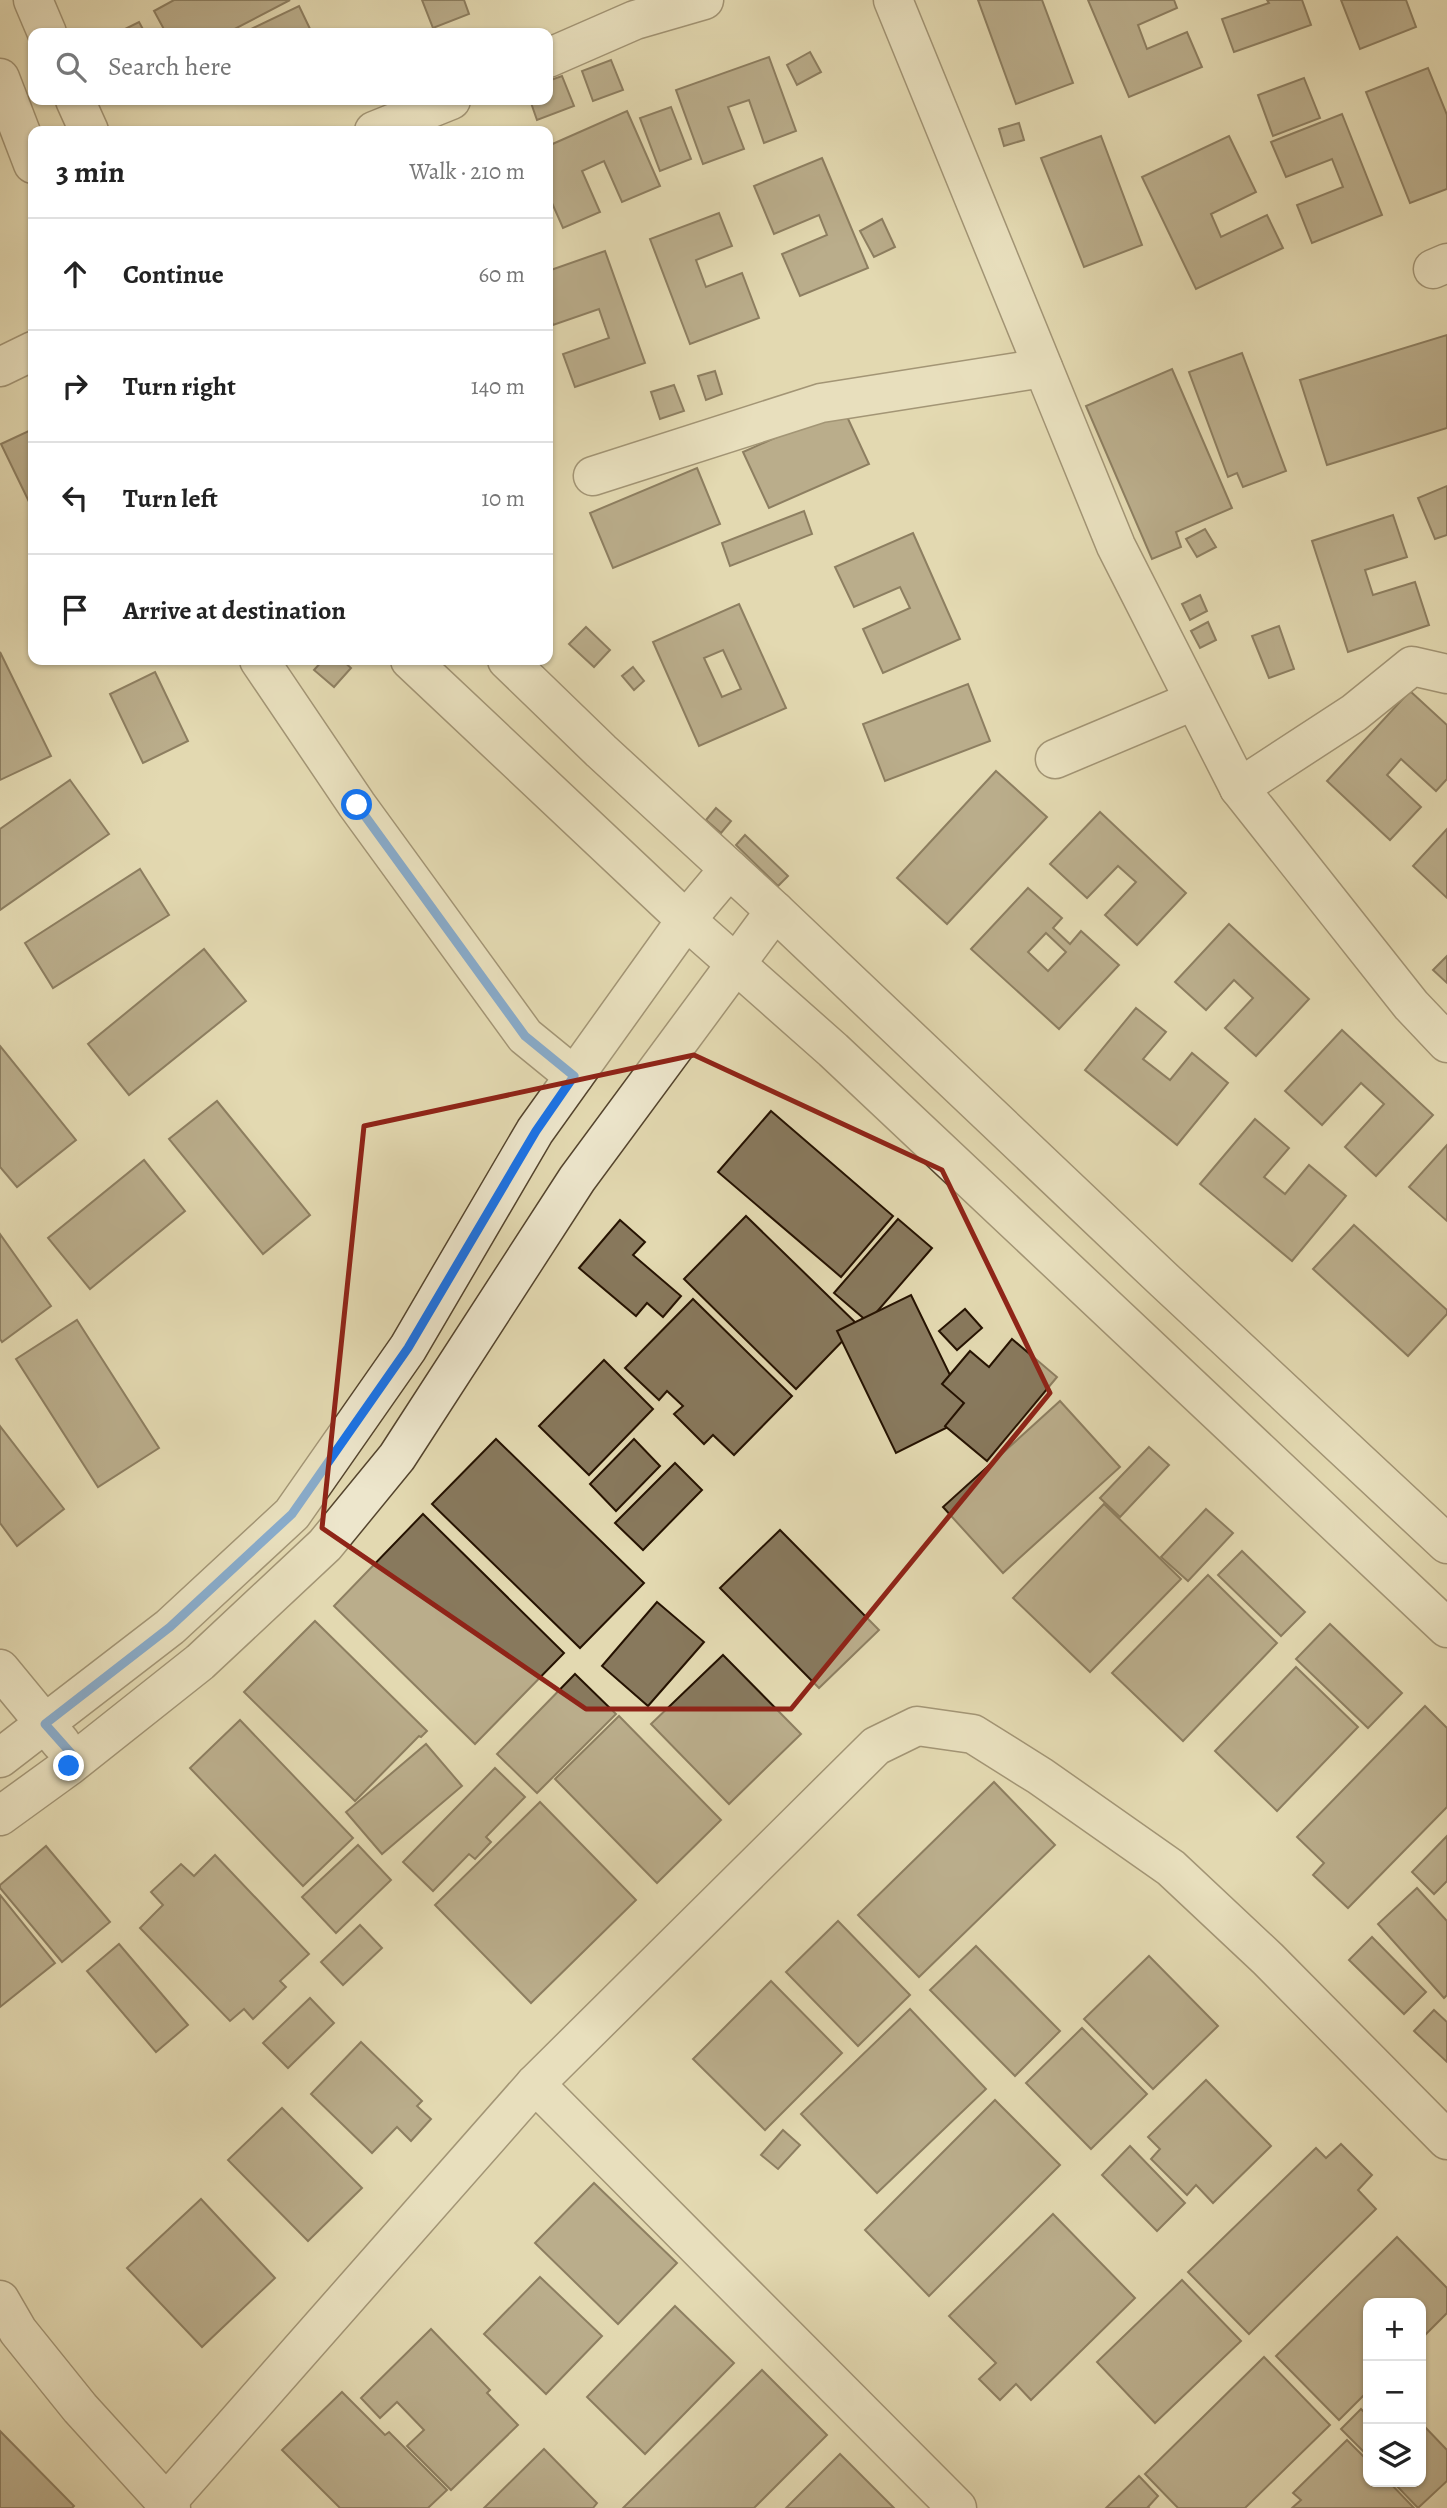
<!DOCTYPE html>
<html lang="en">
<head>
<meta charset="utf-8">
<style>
  body { margin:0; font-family:Alegreya,serif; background:#f6f6f6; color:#222 }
  .controls { position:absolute; right:21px; bottom:21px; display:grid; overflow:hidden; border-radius:14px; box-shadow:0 2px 5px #0004 }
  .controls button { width:63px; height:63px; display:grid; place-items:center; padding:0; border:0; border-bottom:2px solid #e0e0e0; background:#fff; color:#222; font:35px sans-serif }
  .stop { position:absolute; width:21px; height:21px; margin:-16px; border:5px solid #1a73e8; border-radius:50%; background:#fff }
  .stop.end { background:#1a73e8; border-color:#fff; box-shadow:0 2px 7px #0008 }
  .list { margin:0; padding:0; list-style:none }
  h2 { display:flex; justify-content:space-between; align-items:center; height:91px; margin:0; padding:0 28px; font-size:30px }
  h2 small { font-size:23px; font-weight:400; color:#767676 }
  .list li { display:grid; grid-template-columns:46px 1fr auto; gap:21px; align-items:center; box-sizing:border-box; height:112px; padding:0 28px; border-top:2px solid #e0e0e0 }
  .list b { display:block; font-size:26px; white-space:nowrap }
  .list em { font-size:23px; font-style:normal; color:#767676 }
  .icon { flex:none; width:38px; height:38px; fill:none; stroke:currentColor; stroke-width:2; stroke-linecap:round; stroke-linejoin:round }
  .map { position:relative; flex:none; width:1447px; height:2508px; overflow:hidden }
  .search { position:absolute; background:#fff; box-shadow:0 2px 5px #0004; left:28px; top:28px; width:525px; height:77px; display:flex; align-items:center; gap:18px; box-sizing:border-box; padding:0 24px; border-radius:14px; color:#767676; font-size:26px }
  .panel { position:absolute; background:#fff; box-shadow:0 2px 5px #0004; left:28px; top:126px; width:525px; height:539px; border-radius:14px }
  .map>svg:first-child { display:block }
  .building { fill:#88795d; stroke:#251201; stroke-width:2; fill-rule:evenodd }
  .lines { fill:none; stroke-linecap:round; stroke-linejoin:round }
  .minor-casing { stroke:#54442d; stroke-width:41 }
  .minor { stroke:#ede6cc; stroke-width:38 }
  .route { stroke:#1a73e8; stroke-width:9 }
  .marked { fill:none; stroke:#8f2418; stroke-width:5; stroke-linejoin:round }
</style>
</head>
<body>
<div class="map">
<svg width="1447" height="2508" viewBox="0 0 1447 2508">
  <rect width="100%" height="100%" fill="#e3d9b1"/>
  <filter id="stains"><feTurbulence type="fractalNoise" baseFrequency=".00286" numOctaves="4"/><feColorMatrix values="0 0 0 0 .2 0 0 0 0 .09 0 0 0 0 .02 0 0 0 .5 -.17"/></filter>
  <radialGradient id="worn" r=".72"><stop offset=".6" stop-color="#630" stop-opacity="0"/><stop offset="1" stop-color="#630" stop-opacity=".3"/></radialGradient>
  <g class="building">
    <path d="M174 0H290L227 33H166L154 11Z"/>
    <path d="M422 0H464L469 14 433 28Z"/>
    <path d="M978 0H1042L1073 83 1016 104Z"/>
    <path d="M1088 0H1174L1177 8 1138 25 1147 49 1187 32 1202 67 1129 97Z"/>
    <path d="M1267 0H1302L1311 25 1234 52 1222 19 1269 3Z"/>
    <path d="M1341 0H1406L1416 27 1360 49Z"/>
    <path d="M299 6 312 33H243Z"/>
    <path d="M139 22 145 33H117Z"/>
    <path d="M810 52 821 72 797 85 787 65Z"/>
    <path d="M769 57 796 131 764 143 749 100 728 107 744 149 703 164 676 90Z"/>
    <path d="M611 60 623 90 593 101 582 71Z"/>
    <path d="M1428 68 1447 115V189L1410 203 1366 92Z"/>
    <path d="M562 76 574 106 537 120 530 100H548V81Z"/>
    <path d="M1304 78 1320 118 1273 136 1258 95Z"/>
    <path d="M671 107 691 159 660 171 640 118Z"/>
    <path d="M627 111 660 186 622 202 604 161 582 171 600 212 563 228 548 194V146Z"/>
    <path d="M1342 114 1382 215 1312 243 1297 205 1343 187 1332 159 1286 177 1271 142Z"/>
    <path d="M1019 123 1024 140 1004 146 999 129Z"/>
    <path d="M1101 136 1142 245 1084 267 1041 158Z"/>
    <path d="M1229 136 1256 192 1211 214 1221 237 1267 215 1283 248 1196 289 1142 177Z"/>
    <path d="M822 158 868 268 800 296 782 254 827 235 819 215 774 234 754 186Z"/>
    <path d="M719 213 732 246 696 260 706 287 742 273 759 318 690 344 650 239Z"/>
    <path d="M882 219 895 247 874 257 860 231Z"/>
    <path d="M605 251 645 363 575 387 563 354 609 338 599 309 553 325 548 310V271Z"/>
    <path d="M1447 335V428L1327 465 1300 380Z"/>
    <path d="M1242 353 1286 471 1243 487 1237 473 1228 477 1189 372Z"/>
    <path d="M1172 369 1232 508 1176 532 1181 547 1152 559 1086 406Z"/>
    <path d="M715 371 722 394 706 400 698 376Z"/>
    <path d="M674 385 684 411 660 419 651 392Z"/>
    <path d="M843 408 869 464 769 508 743 452Z"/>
    <path d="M33 429V510L1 444Z"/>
    <path d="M697 468 720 524 613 568 590 513Z"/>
    <path d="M1447 486V535L1435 539 1418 498Z"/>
    <path d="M804 511 812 534 730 566 722 543Z"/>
    <path d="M1393 515 1407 557 1365 570 1373 595 1415 582 1429 625 1348 652 1312 541Z"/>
    <path d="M1205 529 1216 547 1197 557 1186 539Z"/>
    <path d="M913 533 960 639 883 673 863 629 910 608 900 587 854 607 835 567Z"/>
    <path d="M1200 595 1207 611 1190 620 1182 604Z"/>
    <path d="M739 604 786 708 699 746 653 642ZM723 650 741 689 722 697 704 658Z"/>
    <path d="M1208 622 1216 640 1200 648 1191 631Z"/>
    <path d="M1279 626 1294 669 1269 678 1252 636Z"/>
    <path d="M586 627 610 650 594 667 569 644Z"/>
    <path d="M0 652 51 756 0 780Z"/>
    <path d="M323 660H342L351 668 334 687 314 670Z"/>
    <path d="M633 667 644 681 634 690 622 676Z"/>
    <path d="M155 672 188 741 143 763 110 694Z"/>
    <path d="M968 684 990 741 885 781 863 724Z"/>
    <path d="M1410 691 1447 725V779L1436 791 1401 759 1387 775 1421 807 1390 840 1327 781Z"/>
    <path d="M996 771 1047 817 947 924 897 878Z"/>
    <path d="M70 780 109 834 0 910V829Z"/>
    <path d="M716 808 731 821 721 833 706 820Z"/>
    <path d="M1100 812 1186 893 1137 945 1105 915 1136 882 1118 866 1087 898 1050 864Z"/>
    <path d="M1447 829V898L1413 866Z"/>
    <path d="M745 835 788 876 778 886 736 845Z"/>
    <path d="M140 869 169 915 53 988 25 943Z"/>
    <path d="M1028 888 1062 918 1053 928 1070 944 1081 931 1119 965 1059 1029 971 949ZM1046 933 1066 952 1048 971 1028 952Z"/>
    <path d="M1229 924 1309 999 1256 1056 1225 1028 1253 998 1234 980 1206 1010 1175 982Z"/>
    <path d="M204 949 246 1001 129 1095 88 1044Z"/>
    <path d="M1447 956V983L1433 970Z"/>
    <path d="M1136 1008 1166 1032 1143 1059 1170 1080 1192 1053 1228 1083 1177 1145 1085 1070Z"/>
    <path d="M1342 1030 1433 1115 1376 1176 1345 1147 1384 1104 1361 1083 1322 1125 1285 1091Z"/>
    <path d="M0 1046 76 1140 17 1187 0 1167Z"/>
    <path d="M217 1101 310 1215 263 1254 169 1139Z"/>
    <path d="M771 1111 893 1216 841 1277 718 1172Z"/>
    <path d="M1255 1119 1289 1148 1264 1177 1285 1194 1309 1165 1346 1196 1292 1261 1200 1184Z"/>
    <path d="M1447 1145V1221L1409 1187Z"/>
    <path d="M144 1160 185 1211 90 1289 48 1238Z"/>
    <path d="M746 1216 858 1325 796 1389 684 1279Z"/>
    <path d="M898 1219 932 1248 868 1322 834 1293Z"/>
    <path d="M620 1220 645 1242 633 1255 681 1296 663 1317 647 1303 636 1316 579 1268Z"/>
    <path d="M1354 1225 1447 1310V1314L1408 1356 1313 1269Z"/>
    <path d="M0 1234 51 1306 2 1342 0 1339Z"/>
    <path d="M911 1295 970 1416 896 1453 837 1331Z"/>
    <path d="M693 1299 792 1396 734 1455 713 1435 704 1444 674 1414 683 1406 667 1391 659 1400 625 1368Z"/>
    <path d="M965 1309 982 1328 957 1350 939 1331Z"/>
    <path d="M77 1320 159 1448 98 1487 16 1359Z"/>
    <path d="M1012 1339 1057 1377 987 1461 945 1426 964 1403 942 1384 970 1351 989 1367Z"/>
    <path d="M604 1360 653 1409 589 1475 539 1426Z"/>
    <path d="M1060 1401 1120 1467 1003 1573 943 1507Z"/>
    <path d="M0 1426 64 1509 17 1546 0 1523Z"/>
    <path d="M496 1439 644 1583 580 1648 432 1504Z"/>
    <path d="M634 1439 660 1466 616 1511 590 1484Z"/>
    <path d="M1149 1447 1169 1465 1120 1517 1100 1498Z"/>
    <path d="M675 1463 702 1490 643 1550 615 1523Z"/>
    <path d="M1104 1504 1181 1579 1090 1672 1013 1598Z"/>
    <path d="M1206 1509 1233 1533 1188 1581 1161 1557Z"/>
    <path d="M423 1514 564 1653 475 1744 334 1606Z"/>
    <path d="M780 1530 879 1630 819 1688 720 1588Z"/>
    <path d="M1242 1551 1305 1612 1281 1636 1218 1575Z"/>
    <path d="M1208 1575 1277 1643 1183 1741 1112 1673Z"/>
    <path d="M657 1602 704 1642 648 1706 602 1666Z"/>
    <path d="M315 1621 427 1731 421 1737 419 1736 355 1801 244 1692Z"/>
    <path d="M1330 1624 1402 1693 1368 1728 1296 1659Z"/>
    <path d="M723 1655 801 1734 729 1804 651 1724Z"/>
    <path d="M1296 1667 1358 1727 1277 1811 1215 1751Z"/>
    <path d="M575 1674 616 1714 537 1793 497 1754Z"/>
    <path d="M1425 1706 1447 1728V1807L1348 1908 1313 1875 1324 1863 1297 1837Z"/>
    <path d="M619 1716 721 1820 657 1883 555 1779Z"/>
    <path d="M240 1720 353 1838 303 1886 190 1768Z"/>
    <path d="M426 1744 462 1786 382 1854 346 1812Z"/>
    <path d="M495 1768 525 1797 486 1837 491 1842 475 1859 469 1854 433 1891 403 1862Z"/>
    <path d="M994 1782 1055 1845 919 1977 858 1915Z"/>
    <path d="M540 1802 636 1900 531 2003 435 1905Z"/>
    <path d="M1447 1836V1881L1434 1894 1412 1872Z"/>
    <path d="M358 1845 391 1880 336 1933 302 1897Z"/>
    <path d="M46 1846 110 1922 62 1962 0 1888V1885Z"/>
    <path d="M215 1855 309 1954 280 1981 286 1987 253 2019 244 2009 230 2021 140 1928 163 1905 151 1892 181 1864 194 1876Z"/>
    <path d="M1417 1888 1447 1921V1995L1444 1998 1378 1924Z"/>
    <path d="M0 1895 55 1963 0 2007Z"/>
    <path d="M838 1921 910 1995 858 2046 786 1972Z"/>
    <path d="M360 1925 382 1948 343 1985 321 1962Z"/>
    <path d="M1372 1937 1426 1992 1404 2014 1349 1960Z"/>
    <path d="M119 1944 188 2025 156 2052 87 1971Z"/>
    <path d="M976 1946 1060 2031 1015 2076 930 1990Z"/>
    <path d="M1149 1956 1218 2026 1153 2089 1084 2019Z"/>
    <path d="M771 1981 842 2053 765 2130 693 2059Z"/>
    <path d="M310 1998 334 2023 288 2068 263 2043Z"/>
    <path d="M910 2009 986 2089 877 2193 801 2114Z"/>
    <path d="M1434 2010 1447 2022V2062L1414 2031Z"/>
    <path d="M1082 2028 1147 2094 1091 2149 1026 2083Z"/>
    <path d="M361 2042 422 2101 417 2106 431 2119 411 2141 397 2127 372 2153 311 2094Z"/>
    <path d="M1206 2080 1271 2146 1213 2203 1196 2185 1187 2195 1151 2159 1160 2149 1148 2137Z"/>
    <path d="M995 2100 1060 2165 929 2296 865 2230Z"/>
    <path d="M282 2108 362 2188 308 2241 228 2160Z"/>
    <path d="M783 2130 800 2145 778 2169 761 2155Z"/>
    <path d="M1341 2144 1372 2175 1358 2190 1376 2209 1249 2334 1188 2272 1316 2148 1326 2158Z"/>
    <path d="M1130 2146 1185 2203 1157 2231 1102 2175Z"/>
    <path d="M594 2183 677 2263 618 2324 535 2243Z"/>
    <path d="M201 2199 275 2278 202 2347 127 2268Z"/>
    <path d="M1053 2214 1135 2298 1031 2400 1016 2384 1000 2400 979 2379 996 2363 949 2316Z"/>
    <path d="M1397 2237 1447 2288V2313L1421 2339V2303H1368V2391L1339 2420 1276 2356Z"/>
    <path d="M540 2277 602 2336 546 2394 484 2334Z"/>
    <path d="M1182 2280 1241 2341 1155 2423 1097 2362Z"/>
    <path d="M675 2306 734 2363 645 2454 587 2397Z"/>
    <path d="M431 2329 490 2390 487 2393 518 2425 451 2490 407 2446 424 2430 397 2402 380 2418 361 2398Z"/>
    <path d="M1264 2357 1330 2425 1245 2508H1178L1145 2474Z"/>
    <path d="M762 2370 827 2435 754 2508H623Z"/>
    <path d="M342 2392 385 2435 389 2432 447 2490 428 2508H340L282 2450Z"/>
    <path d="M1361 2409 1368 2416V2456L1341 2429Z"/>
    <path d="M1424 2426 1447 2450V2481L1418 2508 1393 2482H1421V2430Z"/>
    <path d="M0 2431 74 2506 72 2508H0Z"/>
    <path d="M1347 2440 1368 2461V2482H1389L1414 2508H1292L1301 2500 1293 2493Z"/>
    <path d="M544 2449 597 2503 593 2508H484Z"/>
    <path d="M840 2454 894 2508H786Z"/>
    <path d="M1139 2476 1158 2496 1148 2507 1149 2508H1106Z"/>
  </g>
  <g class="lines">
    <g class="minor-casing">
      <g id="minor">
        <path d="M33 0 47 33"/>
        <path d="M893 0 1116 546 1239 788 1411 1005 1447 1043"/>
        <path d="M548 58 635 20 704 0"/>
        <path d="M0 78 33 164"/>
        <path d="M75 100 89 131"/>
        <path d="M374 131 451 100"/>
        <path d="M1433 269 1447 263"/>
        <path d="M0 367 33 351"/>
        <path d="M593 476 821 403 1043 368"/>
        <path d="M259 660 357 805 525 1036 574 1076"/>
        <path d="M410 660 686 920 833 1050 1447 1628"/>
        <path d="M507 660 601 751 775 911 1165 1281 1447 1544"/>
        <path d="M1055 759 1193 701"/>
        <path d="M1239 788 1354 713 1412 666 1447 674"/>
        <path d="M0 1669 61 1743"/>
        <path d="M0 1758 170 1627 292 1514 408 1348 535 1131 686 920 729 869"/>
        <path d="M0 1816 69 1766 200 1662 325 1545 397 1457 577 1179 775 911"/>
        <path d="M535 2084 957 2508"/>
        <path d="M0 2300 18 2331 80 2408 171 2508"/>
        <path d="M166 2503 535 2084 876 1746 917 1726 973 1734 1040 1776 1171 1868 1268 1959 1447 2140"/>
      </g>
    </g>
    <use href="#minor" class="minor"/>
  </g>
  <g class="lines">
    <path class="route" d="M69 1766 77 1760 45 1724 170 1627 292 1514 408 1348 536 1131 574 1076 525 1036 357 805"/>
  </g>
  <path d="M0 0H1447V2508H0ZM694 1055 942 1170 1050 1393 791 1709H586L322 1528 364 1126Z" fill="#e3d9b1" fill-opacity=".55" fill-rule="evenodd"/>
  <path class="marked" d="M694 1055 942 1170 1050 1393 791 1709H586L322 1528 364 1126Z"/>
  <rect width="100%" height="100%" filter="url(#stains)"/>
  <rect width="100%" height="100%" fill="url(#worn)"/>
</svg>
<div class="controls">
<button>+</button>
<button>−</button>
<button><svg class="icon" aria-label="layers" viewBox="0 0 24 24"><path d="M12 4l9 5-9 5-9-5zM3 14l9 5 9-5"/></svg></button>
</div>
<div class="stop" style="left:357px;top:805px"></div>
<div class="stop end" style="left:69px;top:1766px"></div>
<div class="search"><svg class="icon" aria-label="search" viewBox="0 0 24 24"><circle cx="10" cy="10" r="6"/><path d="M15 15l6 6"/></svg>Search here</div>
<section class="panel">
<h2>3 min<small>Walk · 210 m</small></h2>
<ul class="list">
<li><svg class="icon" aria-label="ahead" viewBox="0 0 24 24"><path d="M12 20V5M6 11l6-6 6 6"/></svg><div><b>Continue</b></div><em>60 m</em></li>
<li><svg class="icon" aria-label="right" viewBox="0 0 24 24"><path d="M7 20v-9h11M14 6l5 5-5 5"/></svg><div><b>Turn right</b></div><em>140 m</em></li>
<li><svg class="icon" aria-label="left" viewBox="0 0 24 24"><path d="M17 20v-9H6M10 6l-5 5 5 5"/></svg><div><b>Turn left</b></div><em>10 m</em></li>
<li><svg class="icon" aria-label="arrive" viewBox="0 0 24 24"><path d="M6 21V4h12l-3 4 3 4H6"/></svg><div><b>Arrive at destination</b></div></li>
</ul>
</section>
</div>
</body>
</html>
